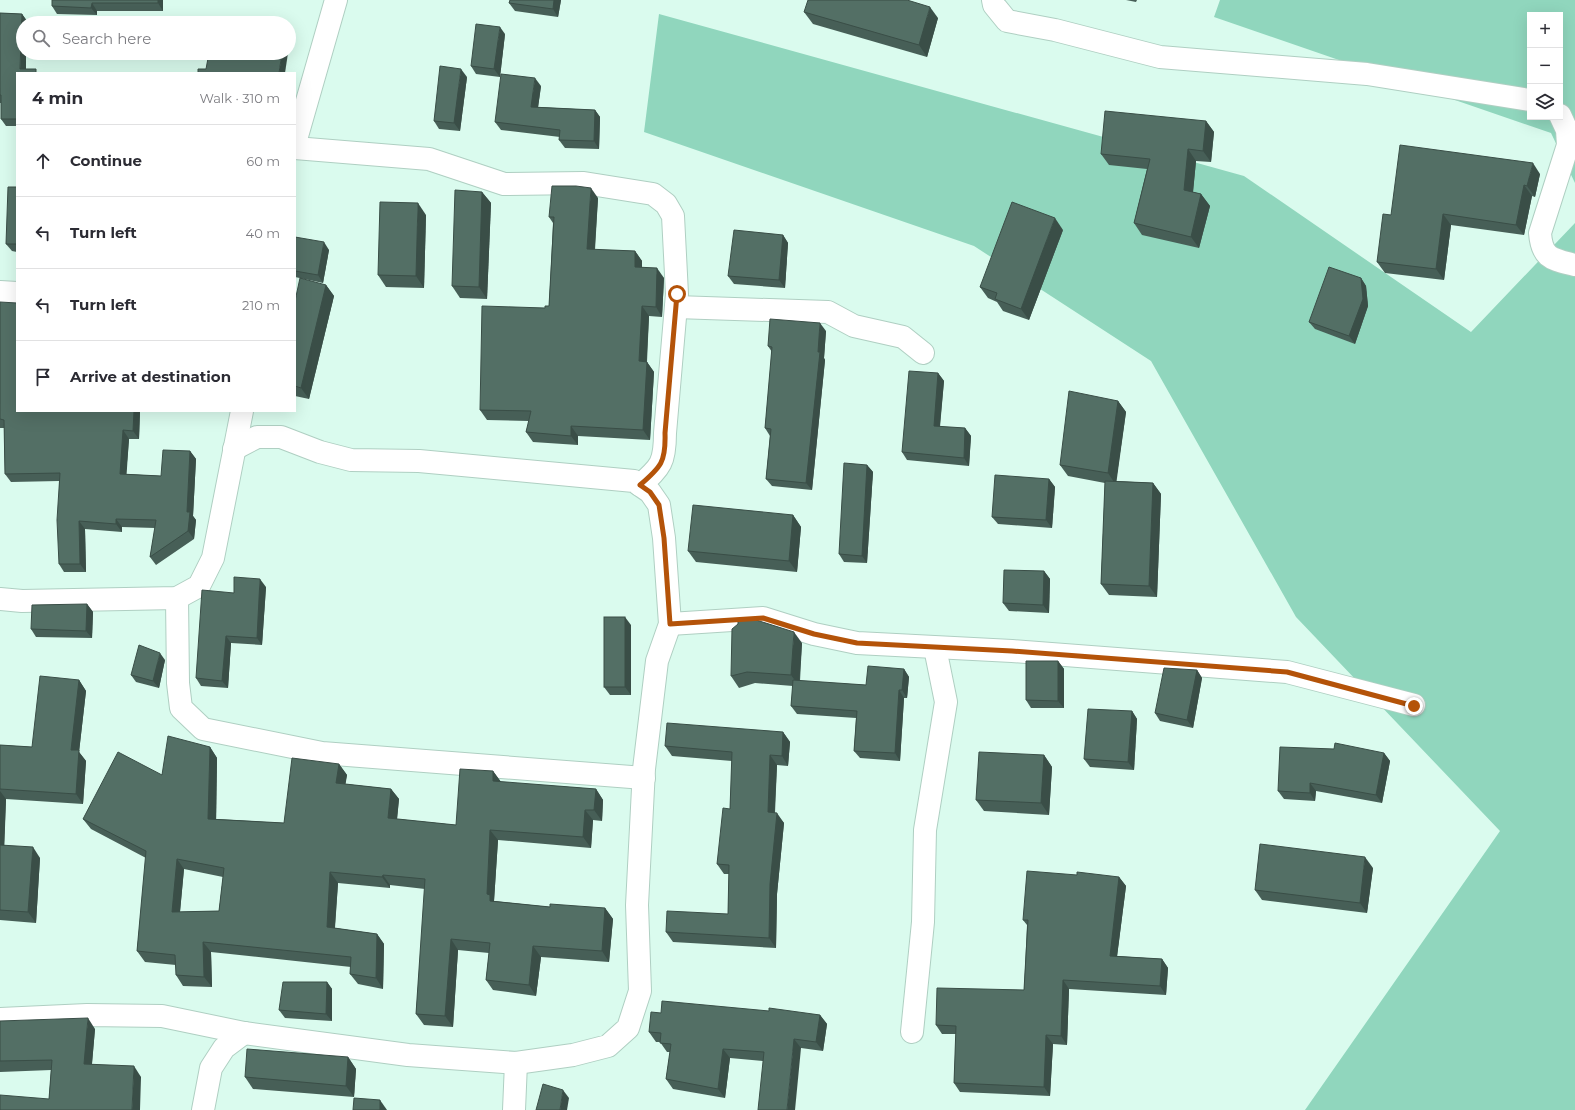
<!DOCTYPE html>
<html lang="en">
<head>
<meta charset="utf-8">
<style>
  body { margin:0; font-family:Montserrat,sans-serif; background:#f2f2f3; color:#2b2b33 }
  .controls { position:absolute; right:12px; top:12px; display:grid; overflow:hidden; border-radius:0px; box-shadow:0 4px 16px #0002 }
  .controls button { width:36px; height:36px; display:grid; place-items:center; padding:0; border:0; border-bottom:1px solid #e1e1e2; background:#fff; color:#2b2b33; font:20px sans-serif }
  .stop { position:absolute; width:12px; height:12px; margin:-9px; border:3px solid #b45309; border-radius:50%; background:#fff }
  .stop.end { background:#b45309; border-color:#fff; box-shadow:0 1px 4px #0008 }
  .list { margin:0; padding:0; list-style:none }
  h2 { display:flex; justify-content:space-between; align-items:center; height:52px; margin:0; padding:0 16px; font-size:17px }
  h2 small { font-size:13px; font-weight:400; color:#7c7c81 }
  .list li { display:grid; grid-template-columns:26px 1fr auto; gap:12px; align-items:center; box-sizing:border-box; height:72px; padding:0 16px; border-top:1px solid #e1e1e2 }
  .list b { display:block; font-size:15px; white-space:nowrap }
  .list em { font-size:13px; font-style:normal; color:#7c7c81 }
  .icon { flex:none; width:22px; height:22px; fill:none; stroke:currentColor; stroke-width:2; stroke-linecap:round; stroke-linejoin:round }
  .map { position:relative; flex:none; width:1575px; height:1110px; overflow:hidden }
  .search { position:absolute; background:#fff; box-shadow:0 4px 16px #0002; left:16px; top:16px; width:280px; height:44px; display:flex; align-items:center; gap:10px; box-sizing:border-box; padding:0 14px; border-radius:22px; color:#7c7c81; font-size:15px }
  .panel { position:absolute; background:#fff; box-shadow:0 4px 16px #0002; left:16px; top:72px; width:280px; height:340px; border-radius:0px }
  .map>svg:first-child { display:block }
  .green { fill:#90d6bd; fill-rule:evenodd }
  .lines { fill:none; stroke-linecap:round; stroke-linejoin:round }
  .minor-casing { stroke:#afcfc2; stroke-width:24 }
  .minor { stroke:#fff; stroke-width:22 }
  .wall { fill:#475f57; fill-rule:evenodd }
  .shaded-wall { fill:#3a4e47 }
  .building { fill:#536f65; stroke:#3a4e47; fill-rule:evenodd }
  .route { stroke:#b45309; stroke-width:5 }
</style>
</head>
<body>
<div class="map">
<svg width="1575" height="1110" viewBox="0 0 1575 1110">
  <rect width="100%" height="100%" fill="#dafbee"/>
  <g class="green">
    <path d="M1220 0H1575V183L1551 133 1214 17ZM1530 15H1560V117H1530Z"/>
    <path d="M659 14 1244 176 1471 332 1575 223V1110H1305L1500 831 1296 617 1151 361 974 246 644 132Z"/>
  </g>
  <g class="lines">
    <g class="minor-casing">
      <g id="minor">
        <path d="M993 0 994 5 1007 21 1055 30 1160 57 1367 74 1530 100"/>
        <path d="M1560 115 1567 130 1568 145 1540 233C1542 259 1552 259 1575 265"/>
        <path d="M295 143 336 0"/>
        <path d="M295 148 429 159 504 184 584 183 653 194 666 204 673 216 677 294 665 433C665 462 661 467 640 485"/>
        <path d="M0 292 17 293"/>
        <path d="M676 307 828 312 854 326 903 337 923 353"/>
        <path d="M177 598 178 683 181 708 203 729 322 753 644 778"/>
        <path d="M0 599 22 601 177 598 199 586 213 558 242 411"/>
        <path d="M670 624 763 618 814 634 857 643 1012 651 1287 672 1414 705"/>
        <path d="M0 1019 87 1015 162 1016 244 1033 408 1055 516 1063 573 1055 608 1046 628 1028 640 991 637 905 644 769 657 661 670 624 664 538 659 505 650 492 634 481 419 461 351 460 320 452 281 437H257L234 449"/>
        <path d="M912 1032 923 922 925 830 946 702 935 648"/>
        <path d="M203 1110 211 1068 224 1048 244 1033"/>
        <path d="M514 1110 516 1063"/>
      </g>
    </g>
    <use href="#minor" class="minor"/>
  </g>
  <g class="wall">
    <path d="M52 0H163V11H97V15L57 14 52 6Z"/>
    <path d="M510 0H561L558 17 515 11 509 3Z"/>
    <path d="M1126 0H1137L1136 2Z"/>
    <path d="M804 12 938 18 927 57 813 24Z"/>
    <path d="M0 13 22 14 27 21 17 73V126H6L1 119V103H0Z"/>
    <path d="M505 34 500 77 476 74 471 66Z"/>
    <path d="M467 77 460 131 439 129 434 121Z"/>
    <path d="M541 86 538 107 595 110 600 117 599 149 565 148 559 140 560 137 501 130 495 122Z"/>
    <path d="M1206 121 1214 132 1211 162 1196 161 1193 192 1201 194 1210 206 1199 248 1142 235 1134 223 1147 169 1109 165 1101 154Z"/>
    <path d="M1540 174 1535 197 1532 196 1524 235 1451 225 1444 280 1385 273 1377 262 1391 215Z"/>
    <path d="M17 187V252L12 251 6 244Z"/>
    <path d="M482 192 491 203 487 299 460 298 452 286Z"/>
    <path d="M598 198 595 250 635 251 642 261V267L664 278 662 317 649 316 647 362 654 372 650 440 578 436V445L533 442 526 432 529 421 487 420 480 410 545 308 549 306 553 223 549 217Z"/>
    <path d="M426 215 424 288 386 287 378 275Z"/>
    <path d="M1063 230 1029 320 1003 311 997 302 988 298 980 287Z"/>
    <path d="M783 235 788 243 785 288 734 284 728 276Z"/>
    <path d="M295 237 329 250 323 283 295 277Z"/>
    <path d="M1361 278 1366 286 1368 306 1355 344 1315 329 1309 322Z"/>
    <path d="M326 285 334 296 309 399 295 396V301Z"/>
    <path d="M0 302 17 411H140L139 439H129L126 474 161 476 190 451 196 459 193 516 196 520 194 539 156 565 150 557 155 528 122 527V532L85 529 86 572H64L59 564V481L11 482 5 474 4 428H0Z"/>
    <path d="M826 331 824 358 825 360 812 490 772 486 766 479 770 436 765 428 772 352 768 346Z"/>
    <path d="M938 373 944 381 940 427 965 428 971 436 969 466 907 460 902 452Z"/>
    <path d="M1118 401 1126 412 1116 481 1153 483 1161 494 1157 597 1109 595 1101 584 1105 483 1068 476 1060 465Z"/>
    <path d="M867 465 873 472 867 563 844 562 839 554Z"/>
    <path d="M1049 479 1055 487 1052 528 998 524 992 517Z"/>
    <path d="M793 515 801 527 797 572 696 562 688 551Z"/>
    <path d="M1044 571 1050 579 1049 613 1009 611 1003 603Z"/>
    <path d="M266 587 262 645 231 643 228 688 201 686 196 678 234 593Z"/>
    <path d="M87 604 93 612 92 638 36 637 31 629Z"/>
    <path d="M631 625V695H610L604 687Z"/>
    <path d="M802 643 800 681 866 685 904 669 909 677 907 698H904L900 761 860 758 854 751 856 718 797 714 791 706 793 686 755 683 739 688 731 676Z"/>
    <path d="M165 660 159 688 136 682 131 675Z"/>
    <path d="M1058 661 1064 669V708H1031L1026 700Z"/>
    <path d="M1197 670 1202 678 1193 728 1160 721 1155 713Z"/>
    <path d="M79 680 86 691 79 752 86 761 83 804 6 799 4 845 40 858 36 923 0 920V745L32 747Z"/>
    <path d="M1132 711 1137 719 1134 770 1090 767 1084 759Z"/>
    <path d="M783 732 790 742 788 766 777 765 775 813 784 823 777 894 776 948 673 942 666 932 728 914 729 874H724L717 864 730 809 732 761 672 756 665 746Z"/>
    <path d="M210 747 217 758 216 819 284 823 339 764 347 775 345 784 391 789 399 799 397 819 456 825 493 771 501 782 596 789 603 800 602 821 593 820 591 848 498 840 494 901 550 907 605 908 613 919 609 962 541 957 536 996 493 990 486 980 489 953 458 950 453 1027 424 1025 416 1014 425 889 390 885V888L338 883 335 928 377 934 384 944 383 989 358 984 350 974 351 967 211 952 212 987 183 986 176 975V965L145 962 137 951 146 858 91 829 83 819 162 775ZM184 869 223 877 219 911 180 912Z"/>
    <path d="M1384 753 1390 761 1382 803 1316 791 1315 801 1284 799 1278 791Z"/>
    <path d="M1044 755 1052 767 1049 815 984 811 976 800Z"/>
    <path d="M1373 868 1367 913 1262 900 1255 890Z"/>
    <path d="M1119 877 1126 886 1117 956 1162 959 1168 968 1166 995 1069 989 1067 1045 1053 1044 1050 1096 960 1092 954 1083 956 1034H942L936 1025 1024 990 1027 925 1023 920Z"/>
    <path d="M327 982 332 989V1021L285 1018 279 1010Z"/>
    <path d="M769 1011 820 1015 827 1024 823 1051 801 1048 763 1061 730 1058 725 1098 673 1089 666 1079 670 1052H667L660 1042H656L649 1032 661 1013Z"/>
    <path d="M0 1021 95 1029 92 1064 141 1077 49 1099 51 1070 0 1072Z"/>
    <path d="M348 1057 356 1069 354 1097 253 1089 245 1077Z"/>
  </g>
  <g class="shaded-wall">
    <path d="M158 0H163V11L158 3Z"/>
    <path d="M554 0H561L558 17 553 9Z"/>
    <path d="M92 3 97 11V15L91 8Z"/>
    <path d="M930 7 938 18 927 57 919 45Z"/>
    <path d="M22 14 27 21V23H23V53H26V73L20 69Z"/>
    <path d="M500 27 505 34 500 77 494 69Z"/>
    <path d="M282 53H288L285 73H279Z"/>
    <path d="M461 69 467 77 460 131 454 123Z"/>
    <path d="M535 78 541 86 537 115 531 107Z"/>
    <path d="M595 110 600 117 599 149 594 141Z"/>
    <path d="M1206 121 1214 132 1211 162 1203 151Z"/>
    <path d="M1188 149 1196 161 1192 202 1184 190Z"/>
    <path d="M1533 163 1540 174 1535 197 1527 186Z"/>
    <path d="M1524 185 1532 196 1524 235 1516 225Z"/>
    <path d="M591 188 598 198 594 259 587 249Z"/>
    <path d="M482 192 491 203 487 299 479 287Z"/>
    <path d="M1201 194 1210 206 1199 248 1191 237Z"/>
    <path d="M418 203 426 215 424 288 416 276Z"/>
    <path d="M1443 214 1451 225 1444 280 1436 269Z"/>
    <path d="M1055 218 1063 230 1029 320 1021 309Z"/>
    <path d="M783 235 788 243 785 288 779 280Z"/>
    <path d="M324 242 329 250 323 283 318 275Z"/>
    <path d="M635 251 642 261V276L635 267Z"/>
    <path d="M657 268 664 278 662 317 656 307Z"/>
    <path d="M1361 278 1366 286 1368 306 1355 344 1349 336Z"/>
    <path d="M326 285 334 296 309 399 301 388Z"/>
    <path d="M642 306 649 316 646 371 639 361Z"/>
    <path d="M820 323 826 331 824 358 825 360 812 490 806 483Z"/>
    <path d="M647 362 654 372 650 440 643 430Z"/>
    <path d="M938 373 944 381 939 434 934 426Z"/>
    <path d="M1118 401 1126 412 1116 485 1108 473Z"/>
    <path d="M134 411H140L139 439 133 431Z"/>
    <path d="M571 426 578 436V445L571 436Z"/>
    <path d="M965 428 971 436 969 466 964 458Z"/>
    <path d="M123 430 129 439 126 482 120 474Z"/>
    <path d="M190 451 196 459 193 516 196 520 194 539 188 531 187 512Z"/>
    <path d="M867 465 873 472 867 563 862 556Z"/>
    <path d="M1049 479 1055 487 1052 528 1046 520Z"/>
    <path d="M1153 483 1161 494 1157 597 1149 586Z"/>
    <path d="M793 515 801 527 797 572 789 561Z"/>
    <path d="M116 519 122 527V532L116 524Z"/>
    <path d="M79 521 85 529 86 572 80 564Z"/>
    <path d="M1044 571 1050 579 1049 613 1043 605Z"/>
    <path d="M260 579 266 587 262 645 257 638Z"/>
    <path d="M87 604 93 612 92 638 86 631Z"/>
    <path d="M625 617 631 625V695L625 687Z"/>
    <path d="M794 632 802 643 799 686 791 675Z"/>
    <path d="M226 636 231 643 228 688 222 681Z"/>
    <path d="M160 653 165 660 159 688 153 681Z"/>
    <path d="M1058 661 1064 669V708L1058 701Z"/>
    <path d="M904 669 909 677 907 698 902 690Z"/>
    <path d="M1197 670 1202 678 1193 728 1187 720Z"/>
    <path d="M79 680 86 691 79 752 86 761 83 804 76 794 71 750Z"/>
    <path d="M899 690 904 698 900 761 895 753Z"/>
    <path d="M1132 711 1137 719 1134 770 1128 762Z"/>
    <path d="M783 732 790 742 788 766 782 756Z"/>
    <path d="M210 747 217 758 216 829 208 819Z"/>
    <path d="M1384 753 1390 761 1382 803 1376 795Z"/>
    <path d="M770 755 777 765 774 822 768 812Z"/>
    <path d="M1044 755 1052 767 1049 815 1041 803Z"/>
    <path d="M339 764 347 775 344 794 336 783Z"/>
    <path d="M493 771 501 782 500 792 493 781Z"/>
    <path d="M1310 783 1316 791 1315 801 1310 793Z"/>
    <path d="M391 789 399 799 396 829 388 818Z"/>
    <path d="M596 789 603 800 602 821 594 810Z"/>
    <path d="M0 791 6 799 4 855 0 850Z"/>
    <path d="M585 810 593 820 591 848 583 837Z"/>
    <path d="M777 813 784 823 777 894 776 948 769 938 770 884Z"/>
    <path d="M490 830 498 840 494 901 498 905 490 901 487 894Z"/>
    <path d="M33 847 40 858 36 923 28 912Z"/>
    <path d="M1365 857 1373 868 1367 913 1360 903Z"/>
    <path d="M177 859 184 869 179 922 172 912Z"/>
    <path d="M330 872 338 883 334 938 327 927Z"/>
    <path d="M383 875 390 885V888L382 877Z"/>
    <path d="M1119 877 1126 886 1116 965 1110 956Z"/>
    <path d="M605 908 613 919 609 962 602 951Z"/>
    <path d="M377 934 384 944 383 989 376 978Z"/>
    <path d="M451 939 458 950 453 1027 445 1016Z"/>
    <path d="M203 942 211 952 212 987 204 977Z"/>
    <path d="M533 946 541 957 536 996 529 985Z"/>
    <path d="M1162 959 1168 968 1166 995 1160 986Z"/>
    <path d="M1063 980 1069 989 1067 1045 1061 1036Z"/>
    <path d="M327 982 332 989V1021L326 1014Z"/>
    <path d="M820 1015 827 1024 823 1051 816 1042Z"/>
    <path d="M88 1018 95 1029 91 1074 84 1064Z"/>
    <path d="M1046 1035 1053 1044 1050 1096 1044 1087Z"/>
    <path d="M794 1039 801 1048 795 1110H787Z"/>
    <path d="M723 1049 730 1058 725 1098 718 1089Z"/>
    <path d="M348 1057 356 1069 354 1097 346 1086Z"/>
    <path d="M134 1066 141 1077 140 1110H132Z"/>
    <path d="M563 1090 569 1098 567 1110H560Z"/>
    <path d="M380 1100 387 1110H380Z"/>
  </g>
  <g class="building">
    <path d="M52 0H158V3H92L91 8 52 6Z"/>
    <path d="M510 0H554L553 9 509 3Z"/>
    <path d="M808 0H907L930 7 919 45 804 12Z"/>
    <path d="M0 13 22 14 20 69H36V73H17V119H1V95H0Z"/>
    <path d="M476 24 500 27 494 69 471 66Z"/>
    <path d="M209 53H282L279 73H198V69H206Z"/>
    <path d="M440 66 461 69 454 123 434 121Z"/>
    <path d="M501 74 535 78 531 107 595 110 594 141 559 140 560 130 495 122Z"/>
    <path d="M1105 111 1206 121 1203 151 1188 149 1184 190 1201 194 1191 237 1134 223 1150 159 1101 154Z"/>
    <path d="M1400 145 1533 163 1527 186 1524 185 1516 225 1443 214 1436 269 1377 262 1383 214 1391 215Z"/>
    <path d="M552 186H576L591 188 587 249 635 251V267L657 268 656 307 642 306 639 361 647 362 643 430 571 426V436L526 432 531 411 480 410 482 306 545 308V306H549L554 217H549Z"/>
    <path d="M8 187H17V244H6Z"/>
    <path d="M455 190 482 192 479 287 452 286Z"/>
    <path d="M380 202 418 203 416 276 378 275Z"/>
    <path d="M1012 202 1055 218 1021 309 995 299 997 293 980 287Z"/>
    <path d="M734 230 783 235 779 280 728 276Z"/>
    <path d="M295 237 324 242 318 275 295 271Z"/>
    <path d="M1329 267 1361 278 1363 299 1349 336 1309 322Z"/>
    <path d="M300 278 326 285 301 388 295 386V301Z"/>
    <path d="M0 302 17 303V411H134L133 431 123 430 120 474 161 476 163 450 190 451 187 512H190L188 531 150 557 156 520 116 519V524L79 521 80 564H59L57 520 60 473 5 474 4 420 0 419Z"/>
    <path d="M770 319 820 323 818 352H820L806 483 766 479 771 429 765 428 772 347 768 346Z"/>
    <path d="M909 371 938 373 934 426 965 428 964 458 902 452Z"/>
    <path d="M1069 391 1118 401 1108 473 1060 465Z"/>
    <path d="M844 463 867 465 862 556 839 554Z"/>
    <path d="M995 475 1049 479 1046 520 992 517Z"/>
    <path d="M1105 481 1153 483 1149 586 1101 584Z"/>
    <path d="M693 505 793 515 789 561 688 551Z"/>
    <path d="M1004 570 1044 571 1043 605 1003 603Z"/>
    <path d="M234 577 260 579 257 638 226 636 222 681 196 678 202 590 234 593Z"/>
    <path d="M87 604 86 631 31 629 32 605Z"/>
    <rect x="604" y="617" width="21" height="70"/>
    <path d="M753 619 794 632 791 675 747 672 731 676 732 629 738 624V620Z"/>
    <path d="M139 645 160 653 153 681 131 675Z"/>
    <path d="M1026 661H1058V701L1026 700Z"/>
    <path d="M868 666 904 669 902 690H899L895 753 854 751 857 711 791 706 793 680 866 685Z"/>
    <path d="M1164 668 1197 670 1187 720 1155 713Z"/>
    <path d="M40 676 79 680 71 750H79L76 794 0 789V745L32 747Z"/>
    <path d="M1088 709 1132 711 1128 762 1084 759Z"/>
    <path d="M667 723 783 732 782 756 770 755 768 812 777 813 770 884 769 938 666 932 667 911 728 914 729 865 717 864 723 808 730 809 732 752 665 746Z"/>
    <path d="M168 736 210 747 208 819 284 823 292 758 339 764 336 783 391 789 388 818 456 825 460 769 493 771V781L596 789 594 810H585L583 837 490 830 487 894 490 895V901L550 907V904L605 908 602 951 533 946 529 985 486 980 490 943 451 939 445 1016 416 1014 425 879 383 875 382 877 330 872 327 927 377 934 376 978 350 974 351 957 203 942 204 977 176 975 175 955 137 951 146 851 83 819 118 752 162 775ZM177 859 224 868 219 911 172 912Z"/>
    <path d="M1335 743 1384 753 1376 795 1310 783V793L1278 791 1280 747 1334 749Z"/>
    <path d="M979 752 1044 755 1041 803 976 800Z"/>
    <path d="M1260 844 1365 857 1360 903 1255 890Z"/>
    <path d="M0 845 33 847 28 912 0 910Z"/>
    <path d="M1027 871 1077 875V872L1119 877 1110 956 1162 959 1160 986 1063 980 1061 1036 1046 1035 1044 1087 954 1083 956 1026 936 1025 937 988 1024 990 1028 920H1023Z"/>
    <path d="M283 982H327L326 1014 279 1010Z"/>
    <path d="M662 1001 769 1011V1008L820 1015 816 1042 794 1039 787 1110H758L764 1052 723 1049 718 1089 666 1079 671 1044 660 1043 661 1033 649 1032 651 1012 661 1013Z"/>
    <path d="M88 1018 84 1064 134 1066 132 1110H0V1095L49 1099 52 1060 0 1061V1021Z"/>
    <path d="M247 1049 348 1057 346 1086 245 1077Z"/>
    <path d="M543 1084 563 1090 560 1110H536Z"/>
    <path d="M354 1098 380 1100V1110H353Z"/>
  </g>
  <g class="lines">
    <path class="route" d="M677 294 665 433C666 462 661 467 640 485L650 492 659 505 664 538 670 624 763 618 814 634 857 643 1012 651 1287 672 1414 706"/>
  </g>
</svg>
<div class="controls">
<button>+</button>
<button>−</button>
<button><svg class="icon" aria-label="layers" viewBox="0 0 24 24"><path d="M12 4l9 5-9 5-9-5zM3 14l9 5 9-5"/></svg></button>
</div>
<div class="stop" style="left:677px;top:294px"></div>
<div class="stop end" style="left:1414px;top:706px"></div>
<div class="search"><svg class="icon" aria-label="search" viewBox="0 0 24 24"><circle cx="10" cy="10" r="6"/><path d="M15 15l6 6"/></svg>Search here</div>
<section class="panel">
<h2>4 min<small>Walk · 310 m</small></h2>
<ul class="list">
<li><svg class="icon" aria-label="ahead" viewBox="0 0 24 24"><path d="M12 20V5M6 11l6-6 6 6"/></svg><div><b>Continue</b></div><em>60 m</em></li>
<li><svg class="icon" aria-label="left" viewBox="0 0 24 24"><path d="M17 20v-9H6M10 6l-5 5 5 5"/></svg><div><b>Turn left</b></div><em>40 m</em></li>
<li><svg class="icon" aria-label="left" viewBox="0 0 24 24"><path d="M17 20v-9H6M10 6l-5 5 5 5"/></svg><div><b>Turn left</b></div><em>210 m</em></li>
<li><svg class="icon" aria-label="arrive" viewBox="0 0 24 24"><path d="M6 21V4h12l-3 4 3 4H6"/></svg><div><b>Arrive at destination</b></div></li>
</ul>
</section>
</div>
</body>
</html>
